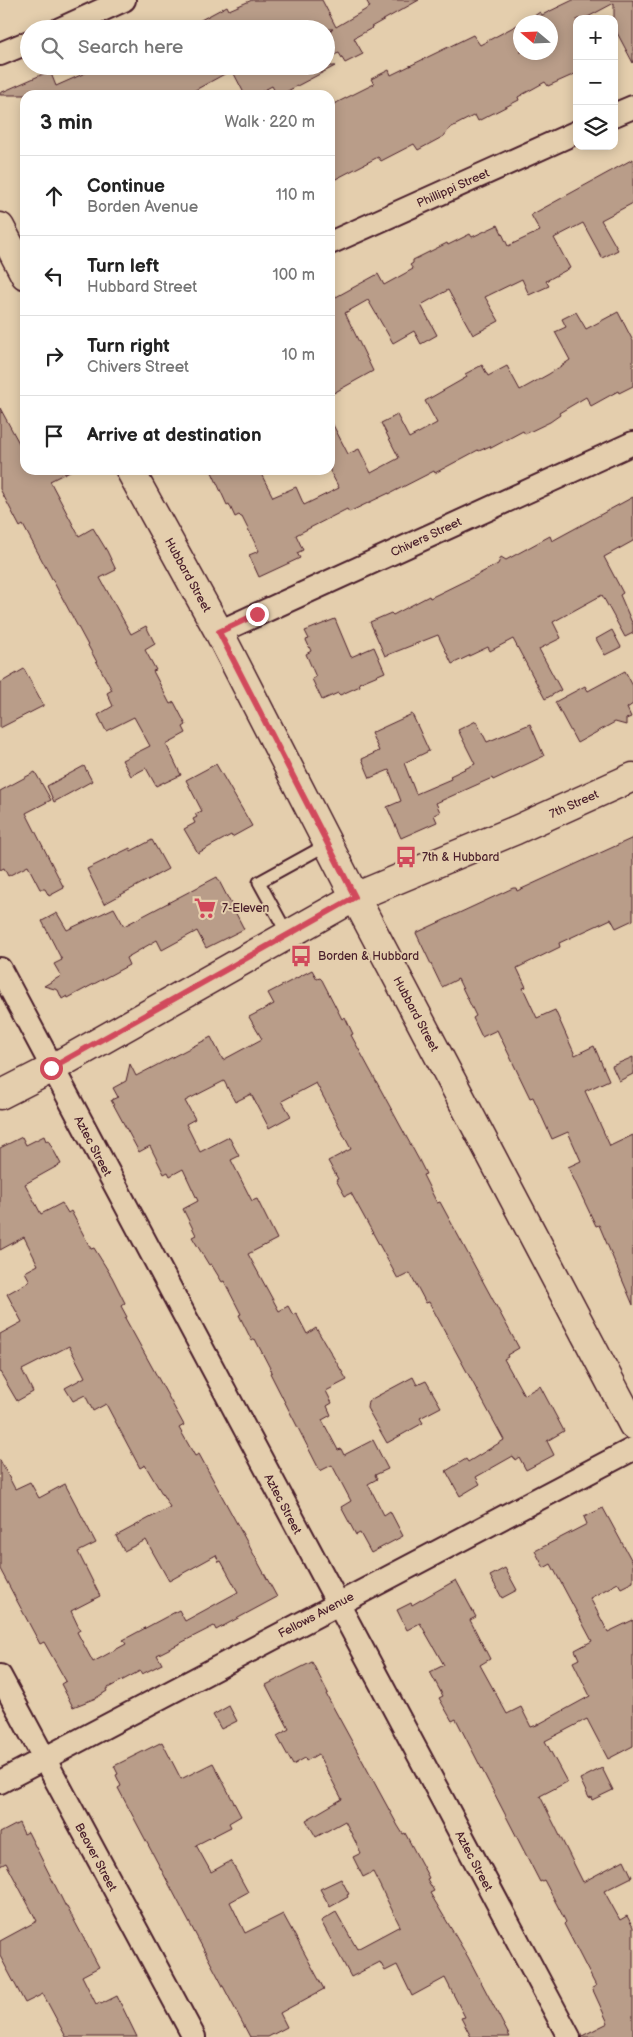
<!DOCTYPE html>
<html lang="en">
<head>
<meta charset="utf-8">
<style>
  body { margin:0; font-family:"Balsamiq Sans",sans-serif; background:#f6f6f6; color:#222 }
  .controls { position:absolute; right:15px; top:15px; display:grid; overflow:hidden; border-radius:10px; box-shadow:0 2px 12px #0003 }
  .controls button { width:45px; height:45px; display:grid; place-items:center; padding:0; border:0; border-bottom:1px solid #e0e0e0; background:#fff; color:#222; font:25px sans-serif }
  .compass { position:absolute; left:513px; top:15px; width:45px; height:45px; border-radius:50%; background:#fff; box-shadow:0 2px 12px #0003; rotate:289deg }
  .stop { position:absolute; width:15px; height:15px; margin:-11px; border:4px solid #d1495b; border-radius:50%; background:#fff }
  .stop.end { background:#d1495b; border-color:#fff; box-shadow:0 1px 5px #0008 }
  .list { margin:0; padding:0; list-style:none }
  h2 { display:flex; justify-content:space-between; align-items:center; height:65px; margin:0; padding:0 20px; font-size:21px }
  h2 small { font-size:16px; font-weight:400; color:#767676 }
  .list li { display:grid; grid-template-columns:32px 1fr auto; gap:15px; align-items:center; box-sizing:border-box; height:80px; padding:0 20px; border-top:1px solid #e0e0e0 }
  .list b { display:block; font-size:19px; white-space:nowrap }
  .list p { margin:0; font-size:16px; white-space:nowrap; color:#767676 }
  .list em { font-size:16px; font-style:normal; color:#767676 }
  .icon { flex:none; width:28px; height:28px; fill:none; stroke:currentColor; stroke-width:2; stroke-linecap:round; stroke-linejoin:round }
  .map { position:relative; flex:none; width:633px; height:2037px; overflow:hidden }
  .search { position:absolute; background:#fff; box-shadow:0 2px 12px #0003; left:20px; top:20px; width:315px; height:55px; display:flex; align-items:center; gap:12px; box-sizing:border-box; padding:0 18px; border-radius:28px; color:#767676; font-size:19px }
  .panel { position:absolute; background:#fff; box-shadow:0 2px 12px #0003; left:20px; top:90px; width:315px; height:385px; border-radius:15px }
  .map>svg:first-child { display:block }
  .building { fill:#b99d89; stroke:#4a1f2b }
  .lines { fill:none; stroke-linecap:round; stroke-linejoin:round }
  .lane-casing { stroke:#4a1f2b; stroke-width:15 }
  .street-casing { stroke:#4a1f2b; stroke-width:26 }
  .secondary-casing { stroke:#4a1f2b; stroke-width:31 }
  .lane { stroke:#e4cead; stroke-width:11 }
  .street { stroke:#e4cead; stroke-width:22 }
  .secondary { stroke:#e4cead; stroke-width:28 }
  .route { stroke:#d1495b; stroke-width:6 }
  .labels { text-anchor:middle; stroke-width:4; stroke-linejoin:round; paint-order:stroke }
  .street-label { font-size:12px; fill:#4a1f2b; stroke:#e4cead }
  .poi-label { font-size:12px; fill:#4a1f2b; stroke:#e4cead; text-anchor:start }
</style>
</head>
<body>
<div class="map">
<svg width="633" height="2037" viewBox="0 0 633 2037">
  <rect width="100%" height="100%" fill="#e4cead"/>
  <filter id="ink" filterUnits="userSpaceOnUse"><feTurbulence type="fractalNoise" baseFrequency=".02" numOctaves="2"/><feDisplacementMap in="SourceGraphic" scale="10" xChannelSelector="R" yChannelSelector="G"/><feConvolveMatrix kernelMatrix="1 2 1 2 8 2 1 2 1" color-interpolation-filters="sRGB"/></filter>
  <g filter="url(#ink)">
    <g class="building">
      <path d="M252 0H322L336 27 370 7 366 0H419L371 27 372 28 354 38 363 54 345 63 339 53 326 58V33L333 29H184L227 6 229 10Z"/>
      <path d="M573 0H633V63L614 27V3L584 19H577V73L548 86 545 82 518 97 519 100 478 121 475 115 450 128 444 136 418 150 414 144 381 161 378 157 330 182V106L374 84 371 79 389 70 391 75 473 35 480 45 519 24 520 26V52H550V22H525L540 12 542 15Z"/>
      <path d="M101 66H335L280 95H277L272 86 255 95H245L232 70 186 95H0V93L50 71 56 86Z"/>
      <path d="M633 159V203L601 220 618 250 602 258 583 223 554 238 570 268 546 281 549 286 529 295 522 279 485 297 499 321 473 335 448 290 421 305 437 335 421 344 414 331 393 343 368 300 345 313 373 371 330 395V286L336 297 378 274 384 285 413 269 410 265 413 263V260L447 243 448 245 470 234 472 237 498 225 508 246 540 231 531 215Z"/>
      <path d="M576 312 586 329 618 312 633 341V386L619 393 618 391 591 406 586 397 559 413 560 415 550 422 525 434 523 431 491 448 490 446 479 451 478 450 435 473 434 471 389 494V493L349 512 347 509 296 535 303 550 297 553 300 558 259 577 249 555 259 551 242 517H241L239 515 235 517 229 504 227 505 211 470H259L273 497 296 487 304 505 339 488 330 471V419L348 454 359 449 371 473 399 458 381 423 397 415 409 438 437 423 425 401 467 377 465 374 482 365 488 376 507 366 520 390 549 374 570 360 555 332 566 327 562 319Z"/>
      <path d="M0 408 25 454V470H72L50 481 79 536 93 528 107 551 116 570 100 578 131 634 146 626 155 644 145 650 156 670 153 671 170 704 174 702 186 725 183 727 186 733 166 744 181 775 164 783V782L156 786 146 768 131 776 122 760 150 746 134 717 106 731 98 715 113 706 107 693 112 690 23 525 20 527 0 489Z"/>
      <path d="M633 497V541L604 557 623 593 620 595 633 625V633L625 637 602 595 553 622 561 638 539 649 561 690 545 699 513 639 490 651 488 647 452 664 438 635 385 656 370 622 391 613 393 615 429 596 430 598 475 576 498 564 501 557 506 560 550 536 552 541Z"/>
      <path d="M335 619 351 657 374 647 385 672 359 683 360 686 340 695 338 693 322 700 312 679 316 677 306 654 311 651 306 640 309 639 305 631Z"/>
      <path d="M612 630 621 647 605 655 596 639Z"/>
      <path d="M24 669 43 704V706L0 728V683Z"/>
      <path d="M625 671 633 686V704L627 708 631 717 626 719V725L615 722 577 743 555 702 585 686 588 691Z"/>
      <path d="M412 714 429 751 404 763 416 794 451 779 450 776 475 764 458 730 476 721 487 742 530 724 544 756 493 780 492 778 436 803 440 812 434 815 437 822 401 838 387 807 401 801 389 770 370 778 362 759 379 751 371 733Z"/>
      <path d="M216 764 252 826 232 837 231 835 198 853 184 829 195 823 193 819 197 817 195 814 202 811 186 780Z"/>
      <path d="M84 766 92 781 54 802 47 786Z"/>
      <path d="M35 772 51 800 26 813 64 888 49 896 45 889H40L28 866 8 876 4 868 0 870V791Z"/>
      <path d="M633 838V920L616 928 611 919 559 943 560 947 517 968 526 987 523 988 537 1018 555 1010 575 1055 594 1046 609 1080 585 1091 610 1146 633 1135V1305L599 1225 596 1226 568 1167 581 1161 568 1132 552 1139 533 1097 530 1098 497 1030 482 1037 473 1018 476 1016 458 979 442 987 416 933 513 888H516L517 891Z"/>
      <path d="M152 840 168 869 104 904 87 869 130 848 131 851Z"/>
      <path d="M217 877 244 929 206 948 197 931 162 950 157 940 126 958 129 965 68 998 67 996 62 999 58 990 44 986 61 976 54 964 62 960 42 921 57 913 67 930 114 908 124 926Z"/>
      <path d="M312 970 317 979 320 978 322 980 342 1019 345 1017 353 1034 351 1035 419 1160 426 1174 423 1175 437 1203 440 1202 519 1348 507 1355 508 1357 504 1359 524 1395 540 1386 564 1431 547 1441 554 1455 526 1470 519 1457 515 1460 513 1456 476 1477 480 1484 460 1496 446 1471 466 1459 468 1462 504 1440 429 1302 426 1303 410 1273 398 1279 351 1193 345 1196 336 1180 338 1179 328 1161 351 1149 316 1083 282 1101 291 1116 269 1128 251 1094 235 1102 224 1081 185 1101 195 1119 186 1124 200 1152 229 1137 239 1156 231 1160 252 1201 257 1199 277 1239 248 1254 279 1311 288 1306 293 1315 296 1313 307 1334 316 1328 347 1380 326 1391 332 1403 327 1406 331 1415 322 1420 338 1450 341 1449 344 1455 373 1440 388 1469 375 1475 377 1479 368 1484 384 1515 390 1511 403 1536 371 1553 360 1533 356 1535 341 1507 351 1501 332 1465 320 1471 270 1373 272 1372 255 1339 252 1341 239 1315 241 1314 224 1281 222 1282 211 1264 209 1265 192 1237 196 1235 183 1209 198 1201 183 1169 170 1176 168 1172 164 1174 150 1146 139 1152 111 1100 118 1097 113 1088 126 1081 130 1064 136 1076 211 1037 223 1060 262 1039 249 1017 274 1004 268 993Z"/>
      <path d="M633 1057V1074L619 1081 612 1066Z"/>
      <path d="M44 1136 46 1141 48 1140 61 1164 25 1184 41 1214 62 1203 68 1213 71 1211 91 1249 94 1248 112 1277 125 1303 121 1306 127 1317 125 1318 184 1425 179 1428 195 1456 199 1454 277 1597 216 1630 214 1626 157 1655 162 1664 142 1674 140 1671 106 1689 107 1691 96 1698 73 1707 61 1684 66 1681 44 1642 40 1644 0 1569V1460L15 1489 30 1482 39 1498 65 1484 96 1543 78 1552 100 1596 71 1611 80 1630 77 1632 93 1662 126 1644 123 1640 179 1610 185 1621 238 1592 221 1561 219 1562 216 1555 169 1581 146 1540 124 1551 116 1536 170 1507 145 1465 140 1468 106 1404 93 1411 85 1395 73 1401 65 1388 85 1377 69 1346 22 1370 33 1392 17 1401 0 1372V1334L22 1322 7 1294 30 1281 25 1272 38 1265 24 1237 0 1250V1148L22 1137 26 1145Z"/>
      <path d="M413 1377 417 1385 426 1381 441 1407 420 1418 423 1423 387 1443 367 1408 368 1401Z"/>
      <path d="M603 1508 633 1563V1582L621 1588 618 1583 590 1598 608 1632 633 1620V1746L608 1759 587 1719 545 1741 567 1782 540 1796 583 1882 624 1860 632 1877 604 1891 620 1920 627 1916 633 1927V2037H582V2036L608 2023 592 1988 596 1986 564 1924 566 1922 544 1880 540 1882 456 1719 452 1721 439 1698 443 1696 430 1672 444 1665 420 1623 407 1630 397 1610 411 1603 412 1605 456 1580 476 1617 470 1620 490 1659 480 1665 507 1714 521 1707 531 1727 537 1725 590 1696 573 1662 579 1659 575 1650 592 1641 551 1564 544 1568 535 1551 587 1524 584 1517Z"/>
      <path d="M505 1568 517 1590 502 1598 490 1576Z"/>
      <path d="M312 1662 328 1693 326 1694 398 1826 403 1834 405 1833 429 1878 427 1879 434 1891 430 1893 468 1957 510 2037H471L461 2018 465 2017 445 1978 412 1996 397 1965 385 1971 380 1962 351 1977 321 1921 336 1912 357 1949 400 1926 373 1872 363 1877 353 1857 361 1853 345 1821 316 1837 306 1820 342 1799 318 1754 306 1761 305 1758 293 1765 277 1736 289 1729 266 1685Z"/>
      <path d="M229 1706 237 1721 221 1729 213 1715Z"/>
      <path d="M162 1742 181 1779 213 1763 241 1816 229 1823 231 1827 196 1845 211 1872 231 1861 248 1892 230 1902 245 1933 283 1914 324 1989 280 2013 287 2027 268 2037H250L118 1788 121 1786 116 1775 118 1774 114 1766Z"/>
      <path d="M602 1768 613 1790 592 1800 591 1797 589 1798 580 1779Z"/>
      <path d="M19 1823 24 1834 28 1832 66 1907H67L99 1967 82 1976 96 2004 100 2002 101 2004 117 1996 137 2037H66L43 1994 25 2003 0 1956V1941L37 1921 6 1863 0 1866V1833Z"/>
      <path d="M341 1879 349 1894 347 1895 348 1897 330 1907 320 1889Z"/>
    </g>
    <g class="lines">
      <g class="lane-casing">
        <path id="lane" d="M288 935 259 882 328 844"/>
      </g>
      <g class="street-casing">
        <g id="street">
          <path d="M60 29 124 0"/>
          <path d="M0 54 29 42"/>
          <path d="M614 115 633 107"/>
          <path d="M330 243 577 132"/>
          <path d="M219 632 633 443"/>
          <path d="M0 969 569 2037"/>
          <path d="M0 1676 194 2037"/>
          <path d="M0 1782 633 1449"/>
        </g>
      </g>
      <g class="secondary-casing">
        <g id="secondary">
          <path d="M0 227 25 275"/>
          <path d="M130 470 219 632 355 897 633 1425"/>
          <path d="M0 1095 51 1069 355 897 516 830 633 777"/>
        </g>
      </g>
      <use href="#lane" class="lane"/>
      <use href="#street" class="street"/>
      <use href="#secondary" class="secondary"/>
    </g>
  </g>
  <g class="lines" filter="url(#ink)">
    <path class="route" d="M51 1068 355 897 219 632 257 614"/>
  </g>
  <defs>
    <g id="bus-bare" transform="scale(1.725)"><path d="M-5-6H5V4H4V6H2V4H-2V6H-4V4H-5ZM-3.5-4V0h7V-4ZM-3.5 1.2v1.5H-2V1.2ZM2 1.2v1.5H3.5V1.2Z" fill="#d1495b" stroke="#e4cead" stroke-width="2.5" paint-order="stroke"/></g>
    <g id="supermarket-bare" transform="scale(1.725)"><path d="M-6-5.5h2.5l.6 2H6L4.5 2H-2.5L-4.4-4H-6ZM-1.5 3.2a1.3 1.3 0 1 0 .1 0ZM3 3.2a1.3 1.3 0 1 0 .1 0Z" fill="#d1495b" stroke="#e4cead" stroke-width="2.5" paint-order="stroke"/></g>
  </defs>
  <g fill-rule="evenodd">
    <use href="#bus-bare" x="406" y="857"/>
    <use href="#supermarket-bare" x="205" y="908"/>
    <use href="#bus-bare" x="301" y="956"/>
  </g>
  <g class="labels">
    <g class="street-label">
      <text transform="translate(453 188) rotate(-24)" y="4">Phillippi Street</text>
      <text transform="translate(426 537) rotate(-25)" y="4">Chivers Street</text>
      <text transform="translate(188 575) rotate(61)" y="4">Hubbard Street</text>
      <text transform="translate(574 804) rotate(-24)" y="4">7th Street</text>
      <text transform="translate(416 1014) rotate(62)" y="4">Hubbard Street</text>
      <text transform="translate(93 1146) rotate(62)" y="4">Aztec Street</text>
      <text transform="translate(283 1504) rotate(62)" y="4">Aztec Street</text>
      <text transform="translate(316 1615) rotate(-28)" y="4">Fellows Avenue</text>
      <text transform="translate(96 1857) rotate(62)" y="4">Beaver Street</text>
      <text transform="translate(474 1861) rotate(62)" y="4">Aztec Street</text>
    </g>
    <g class="poi-label">
      <text x="422" y="861">7th &amp; Hubbard</text>
      <text x="222" y="912">7-Eleven</text>
      <text x="318" y="960">Borden &amp; Hubbard</text>
    </g>
  </g>
</svg>
<div class="controls">
<button>+</button>
<button>−</button>
<button><svg class="icon" aria-label="layers" viewBox="0 0 24 24"><path d="M12 4l9 5-9 5-9-5zM3 14l9 5 9-5"/></svg></button>
</div>
<svg class="compass" viewBox="-18 -18 36 36"><path d="M0-13l5 13h-10z" fill="#e53935"/><path d="M0 13l5-13h-10z" fill="#767676"/></svg>
<div class="stop" style="left:51px;top:1068px"></div>
<div class="stop end" style="left:257px;top:614px"></div>
<div class="search"><svg class="icon" aria-label="search" viewBox="0 0 24 24"><circle cx="10" cy="10" r="6"/><path d="M15 15l6 6"/></svg>Search here</div>
<section class="panel">
<h2>3 min<small>Walk · 220 m</small></h2>
<ul class="list">
<li><svg class="icon" aria-label="ahead" viewBox="0 0 24 24"><path d="M12 20V5M6 11l6-6 6 6"/></svg><div><b>Continue</b><p>Borden Avenue</p></div><em>110 m</em></li>
<li><svg class="icon" aria-label="left" viewBox="0 0 24 24"><path d="M17 20v-9H6M10 6l-5 5 5 5"/></svg><div><b>Turn left</b><p>Hubbard Street</p></div><em>100 m</em></li>
<li><svg class="icon" aria-label="right" viewBox="0 0 24 24"><path d="M7 20v-9h11M14 6l5 5-5 5"/></svg><div><b>Turn right</b><p>Chivers Street</p></div><em>10 m</em></li>
<li><svg class="icon" aria-label="arrive" viewBox="0 0 24 24"><path d="M6 21V4h12l-3 4 3 4H6"/></svg><div><b>Arrive at destination</b></div></li>
</ul>
</section>
</div>
</body>
</html>
